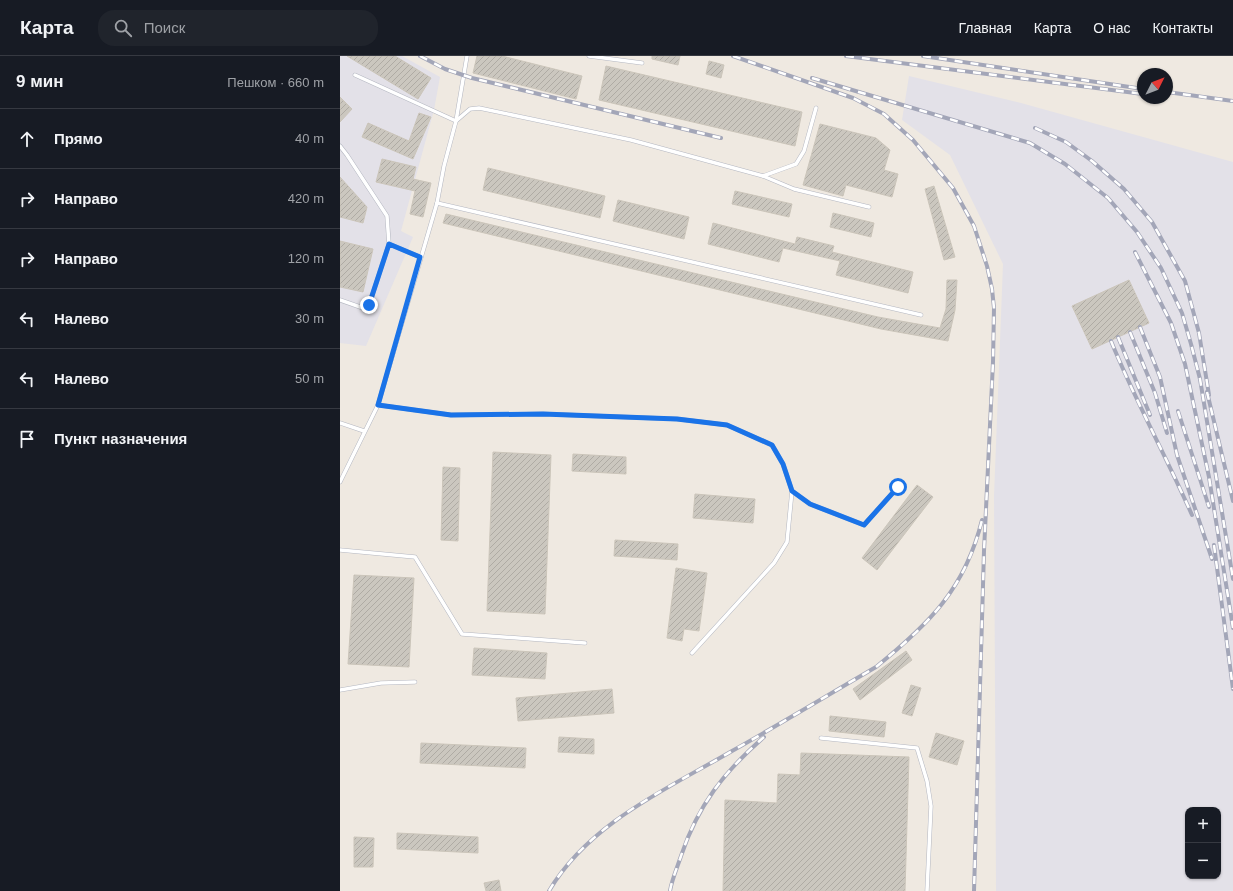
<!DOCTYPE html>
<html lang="ru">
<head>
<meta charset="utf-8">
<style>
  body { margin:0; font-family:Helvetica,sans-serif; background:#20242c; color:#f1f3f6 }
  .controls { position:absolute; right:12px; bottom:12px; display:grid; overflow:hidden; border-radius:8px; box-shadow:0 1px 3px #0004 }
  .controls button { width:36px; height:36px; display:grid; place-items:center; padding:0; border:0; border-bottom:1px solid #363941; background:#171b24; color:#f1f3f6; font:20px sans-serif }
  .compass { position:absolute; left:797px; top:12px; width:36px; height:36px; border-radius:50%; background:#171b24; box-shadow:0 1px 3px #0004; rotate:48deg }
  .stop { position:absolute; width:12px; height:12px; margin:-9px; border:3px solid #1a73e8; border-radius:50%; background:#fff }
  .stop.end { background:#1a73e8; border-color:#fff; box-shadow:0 1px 4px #0008 }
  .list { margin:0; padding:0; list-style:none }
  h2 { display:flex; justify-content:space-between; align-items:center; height:52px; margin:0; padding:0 16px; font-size:17px }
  h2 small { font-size:13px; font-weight:400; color:#9ea1a6 }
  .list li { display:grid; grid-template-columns:26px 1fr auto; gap:12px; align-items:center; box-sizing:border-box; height:60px; padding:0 16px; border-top:1px solid #363941 }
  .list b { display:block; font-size:15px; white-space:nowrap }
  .list em { font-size:13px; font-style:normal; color:#9ea1a6 }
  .icon { flex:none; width:22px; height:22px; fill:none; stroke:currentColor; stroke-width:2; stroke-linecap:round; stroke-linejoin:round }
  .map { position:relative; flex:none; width:893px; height:835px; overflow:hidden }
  header { display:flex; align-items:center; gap:24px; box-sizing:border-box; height:56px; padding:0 20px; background:#171b24; border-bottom:1px solid #363941 }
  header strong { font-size:19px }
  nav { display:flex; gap:22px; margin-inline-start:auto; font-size:14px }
  .search { width:280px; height:36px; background:#20242c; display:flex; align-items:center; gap:10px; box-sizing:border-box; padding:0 14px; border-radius:16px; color:#9ea1a6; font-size:15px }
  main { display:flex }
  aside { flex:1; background:#171b24 }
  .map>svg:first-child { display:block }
  .industrial { fill:#e3e1e8; fill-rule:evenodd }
  .building { fill:url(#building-hatch); stroke:#cbc5ba }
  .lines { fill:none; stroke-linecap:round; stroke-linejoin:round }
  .service-casing { stroke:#b4b7c1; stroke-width:4.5 }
  .service { stroke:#fff; stroke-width:3.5 }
  .rail-casing { stroke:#a3a6b8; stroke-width:4 }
  .rail { stroke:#fff; stroke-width:2.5; stroke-dasharray:8; stroke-linecap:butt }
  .route { stroke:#1a73e8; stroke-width:5 }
</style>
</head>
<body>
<header>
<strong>Карта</strong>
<div class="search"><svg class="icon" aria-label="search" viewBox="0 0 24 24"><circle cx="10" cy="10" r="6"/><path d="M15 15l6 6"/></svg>Поиск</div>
<nav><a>Главная</a><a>Карта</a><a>О нас</a><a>Контакты</a></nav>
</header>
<main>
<aside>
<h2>9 мин<small>Пешком · 660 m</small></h2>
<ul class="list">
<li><svg class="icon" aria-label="ahead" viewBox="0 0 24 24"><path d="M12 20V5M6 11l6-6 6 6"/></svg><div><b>Прямо</b></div><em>40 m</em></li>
<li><svg class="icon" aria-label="right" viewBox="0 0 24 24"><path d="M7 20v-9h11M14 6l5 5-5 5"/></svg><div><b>Направо</b></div><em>420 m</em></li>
<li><svg class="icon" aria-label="right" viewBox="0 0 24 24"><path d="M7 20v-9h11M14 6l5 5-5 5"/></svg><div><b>Направо</b></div><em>120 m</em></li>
<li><svg class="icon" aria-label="left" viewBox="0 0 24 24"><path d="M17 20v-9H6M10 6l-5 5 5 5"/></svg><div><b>Налево</b></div><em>30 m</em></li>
<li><svg class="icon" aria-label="left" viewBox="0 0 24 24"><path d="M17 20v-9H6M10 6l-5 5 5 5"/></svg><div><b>Налево</b></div><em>50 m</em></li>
<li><svg class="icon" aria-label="arrive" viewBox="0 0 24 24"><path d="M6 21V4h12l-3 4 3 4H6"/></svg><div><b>Пункт назначения</b></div></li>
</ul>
</aside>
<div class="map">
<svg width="893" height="835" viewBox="0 0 893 835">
  <defs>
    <pattern id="building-hatch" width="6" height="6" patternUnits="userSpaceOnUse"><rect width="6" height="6" fill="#cbc7bf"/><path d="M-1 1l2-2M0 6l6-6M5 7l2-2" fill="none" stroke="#afaba4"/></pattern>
  </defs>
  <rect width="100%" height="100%" fill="#efe9e1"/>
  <g class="industrial">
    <path d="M0 0H62L100 21 94 54 61 175 73 181 26 290 0 287Z"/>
    <path d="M569 20 681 47 893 106V835H656L654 440 663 208 610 99 562 64ZM848 754H878V820H848Z"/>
  </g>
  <g class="building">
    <path d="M7 0H55L91 22 78 43Z"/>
    <path d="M137 0H162L242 20 236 43 133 17Z"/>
    <path d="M312 0H340L338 9 312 3Z"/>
    <path d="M369 5 384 9 381 22 366 18Z"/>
    <path d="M266 10 462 56 455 90 259 44Z"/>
    <path d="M0 41 12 53 0 66Z"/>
    <path d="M79 57 91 61 73 103 22 81 28 67 69 85Z"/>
    <path d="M480 68 536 82 550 94 544 114 558 118 552 141 506 129 503 140 463 129Z"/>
    <path d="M42 103 76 111 73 123 91 127 83 161 70 158 75 135 36 126Z"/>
    <path d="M148 112 265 140 260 162 143 134Z"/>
    <path d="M0 121 27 151 23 167 0 161Z"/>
    <path d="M594 130 615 201 604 204 585 133Z"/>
    <path d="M395 135 452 148 449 161 392 148Z"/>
    <path d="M278 144 349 161 344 183 273 165Z"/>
    <path d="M493 157 534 167 531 181 490 171Z"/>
    <path d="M106 158 538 261 600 272 606 253 607 224H617L615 254 608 285 541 273 103 167Z"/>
    <path d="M373 167 455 188 457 181 494 190 492 196 573 216 568 237 496 219 500 205 443 192 439 206 368 188Z"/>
    <path d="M0 185 33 193 23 236 0 231Z"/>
    <path d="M789 224 809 267 752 293 732 250Z"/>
    <path d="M153 396 211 399 205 558 147 555Z"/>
    <path d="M233 398 286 401V418L232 415Z"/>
    <path d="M103 411 120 412 118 485 101 484Z"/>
    <path d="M577 429 593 441 537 514 522 502Z"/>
    <path d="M355 438 415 443 413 467 353 462Z"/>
    <path d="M275 484 338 488 337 504 274 500Z"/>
    <path d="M336 512 367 517 359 575 344 573 342 585 327 582Z"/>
    <path d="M14 519 74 522 69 611 8 608Z"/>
    <path d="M134 592 207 597 205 623 132 619Z"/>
    <path d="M566 595 572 604 520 644 513 633Z"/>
    <path d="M571 629 581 632 572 660 562 657Z"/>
    <path d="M272 633 274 657 178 665 176 642Z"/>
    <path d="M490 660 546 666 544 681 489 675Z"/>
    <path d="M596 677 624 685 617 709 589 701Z"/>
    <path d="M219 681 254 683V698L218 696Z"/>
    <path d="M81 687 186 692 185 712 80 707Z"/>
    <path d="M461 697 569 701 565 835H383L385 744 437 747 438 718 460 719Z"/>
    <path d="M57 777 138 781V797L57 793Z"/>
    <path d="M14 781 34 782 33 811H14Z"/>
    <path d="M159 824 161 835H146L144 827Z"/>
  </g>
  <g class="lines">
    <g class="service-casing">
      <g id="service">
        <path d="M249 0 302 7"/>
        <path d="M15 19 116 65 130 53 139 52 291 84 423 120 454 133 529 151"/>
        <path d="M0 90 7 99 47 160 49 188 80 201"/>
        <path d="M423 120 456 108 464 95 476 52"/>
        <path d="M97 147 581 259"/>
        <path d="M0 244 23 252 29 249 49 188"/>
        <path d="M38 349 111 359 203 358 337 363 387 369 432 389 443 408 452 435 447 486 434 507 352 597"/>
        <path d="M0 367 24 375"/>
        <path d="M0 426 38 349 97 147 104 110 116 65 127 0"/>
        <path d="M452 435 470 448 524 469 558 431"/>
        <path d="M0 494 75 501 122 578 245 587"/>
        <path d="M0 634 41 627 75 626"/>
        <path d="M481 682 577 692 587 725 591 750 587 835"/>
      </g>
    </g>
    <use href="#service" class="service"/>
    <g class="rail-casing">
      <g id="rail">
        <path d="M80 0 105 13 132 22 381 82"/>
        <path d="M393 0 513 42 544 58 573 84 613 132 634 170 647 210 652 233 654 252 653 306 644 495 634 835"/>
        <path d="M506 0 803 38"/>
        <path d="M583 0 803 33"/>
        <path d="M472 22 690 87 725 108 768 142 797 176 821 212 842 257 851 288 860 323 893 523"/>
        <path d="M827 36 893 45"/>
        <path d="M695 72 726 86 752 105 784 133 812 166 845 225 859 277 869 339"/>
        <path d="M795 196 831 267 845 308 869 421 893 572"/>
        <path d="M800 271 820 321 837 399 872 503"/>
        <path d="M790 276 815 337 827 377"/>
        <path d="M778 281 810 359"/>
        <path d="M771 285C795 344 826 400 852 459"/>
        <path d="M867 336 893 445"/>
        <path d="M838 355 869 451"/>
        <path d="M874 489 893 633"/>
        <path d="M209 835C249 767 327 733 392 695 440 668 488 639 536 611 589 568 625 533 642 464"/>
        <path d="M330 835C332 823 337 812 341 800 358 749 384 716 424 681"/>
      </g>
    </g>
    <use href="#rail" class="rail"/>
  </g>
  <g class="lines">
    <path class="route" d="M29 249 49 188 80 201 38 349 111 359 203 358 337 363 387 369 432 389 443 408 452 435 470 448 524 469 558 431"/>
  </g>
</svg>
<div class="controls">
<button>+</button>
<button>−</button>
</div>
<svg class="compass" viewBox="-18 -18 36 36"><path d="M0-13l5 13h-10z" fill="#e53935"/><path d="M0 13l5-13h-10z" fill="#9ea1a6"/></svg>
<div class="stop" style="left:558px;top:431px"></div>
<div class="stop end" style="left:29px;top:249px"></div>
</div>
</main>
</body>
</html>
